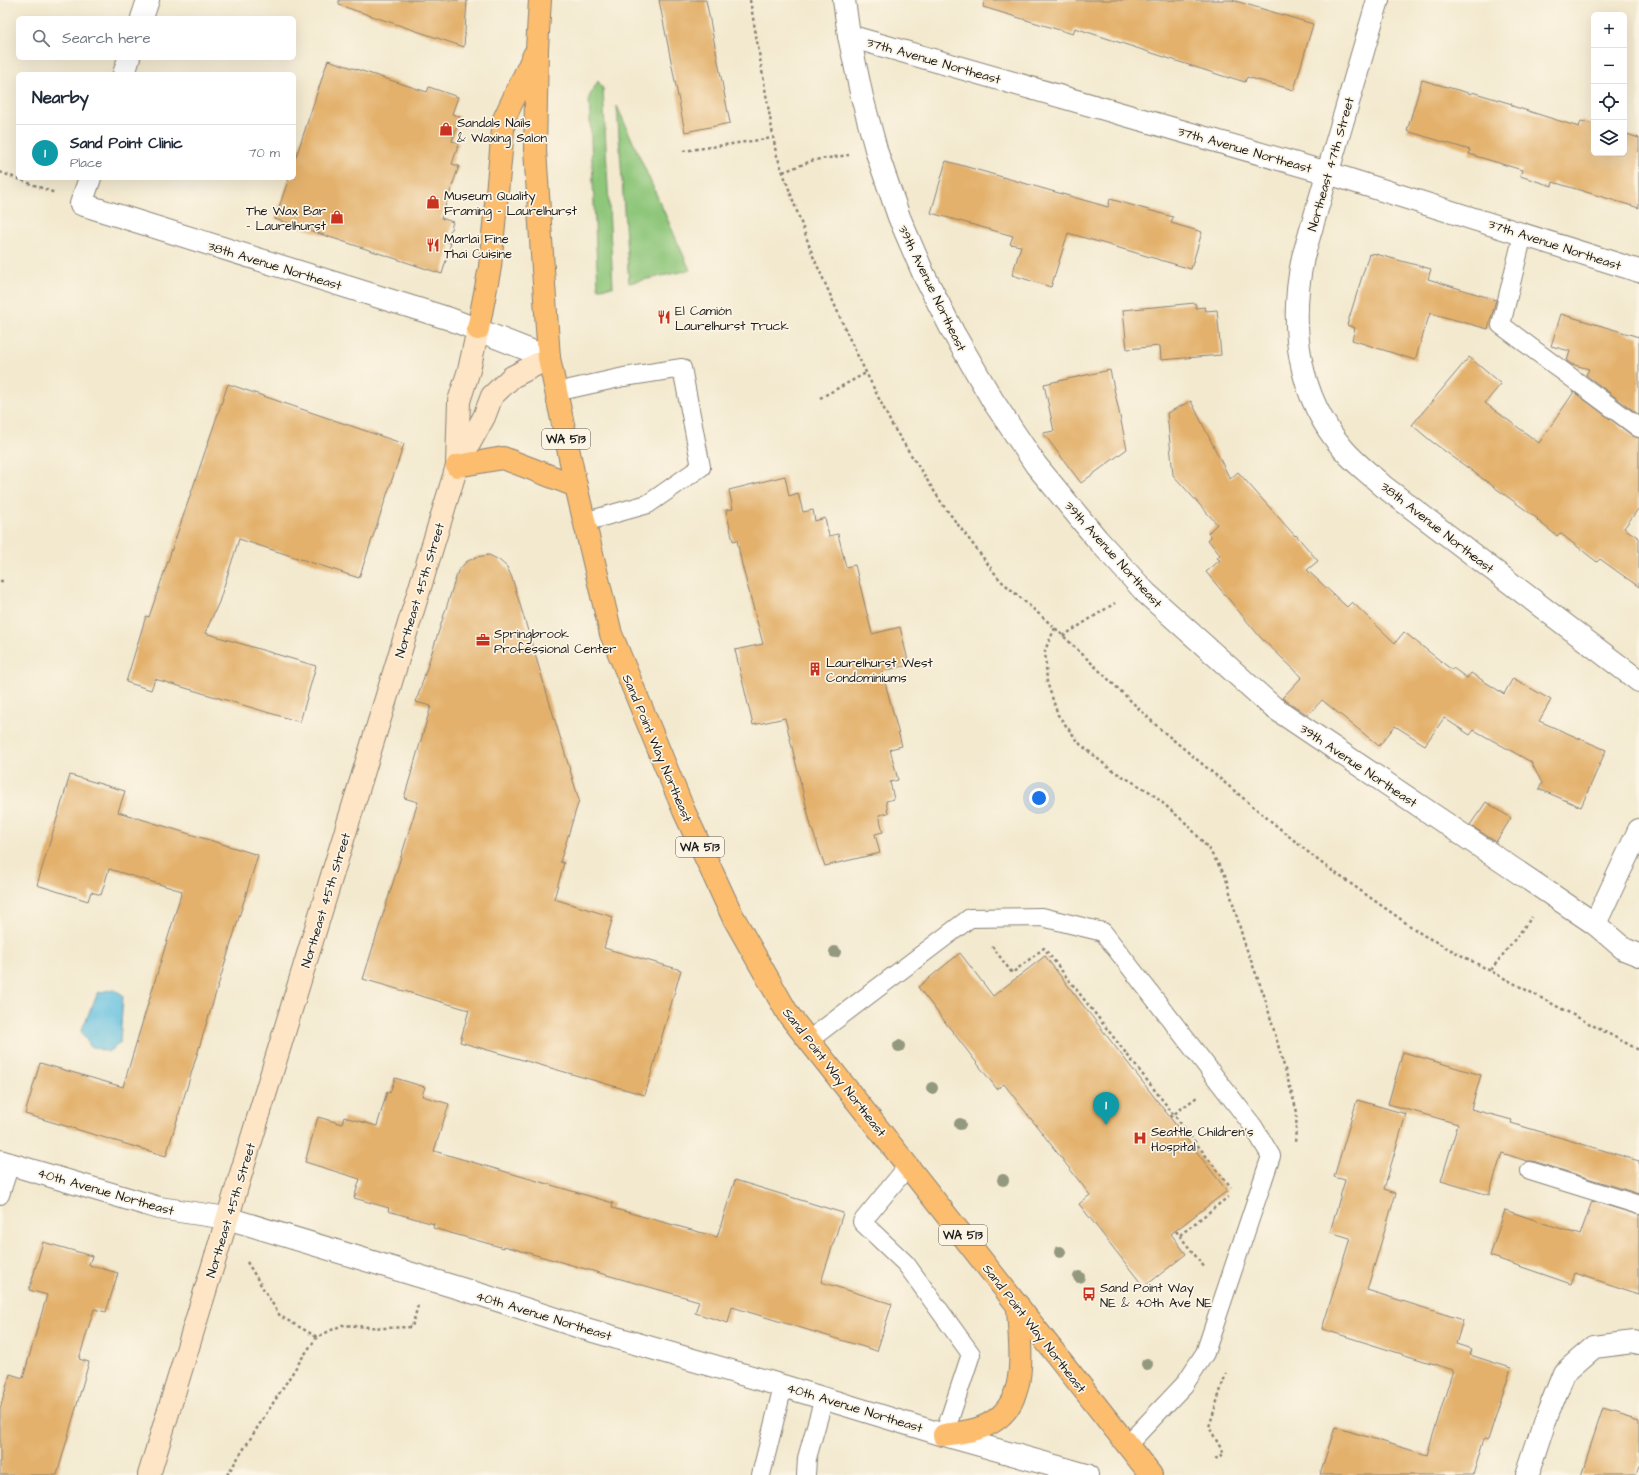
<!DOCTYPE html>
<html lang="en">
<head>
<meta charset="utf-8">
<style>
  body { margin:0; font-family:"Architects Daughter",sans-serif; background:#f6f6f7; color:#1f2937 }
  .controls { position:absolute; right:12px; top:12px; display:grid; overflow:hidden; border-radius:6px; box-shadow:0 4px 16px #0002 }
  .controls button { width:36px; height:36px; display:grid; place-items:center; padding:0; border:0; border-bottom:1px solid #e0e1e3; background:#fff; color:#1f2937; font:20px sans-serif }
  .you { position:absolute; left:1039px; top:798px; width:14px; height:14px; margin:-10px; border:3px solid #fff; border-radius:50%; background:#1a73e8; box-shadow:0 0 0 6px #1a73e833 }
  .badge { display:grid; place-items:center; width:26px; height:26px; border-radius:50%; background:#c8321e; color:#fff; font-size:13px; font-weight:700 }
  .pin { position:absolute; translate:-50% -33px; filter:drop-shadow(0 1px 2px #0008) }
  .pin::after { content:''; position:absolute; top:21px; width:14px; height:12px; background:inherit; clip-path:polygon(0 0,100% 0,50% 100%) }
  .list { margin:0; padding:0; list-style:none }
  h2 { display:flex; justify-content:space-between; align-items:center; height:52px; margin:0; padding:0 16px; font-size:17px }
  h2 small { font-size:13px; font-weight:400; color:#747a83 }
  .list li { display:grid; grid-template-columns:26px 1fr auto; gap:12px; align-items:center; box-sizing:border-box; height:56px; padding:0 16px; border-top:1px solid #e0e1e3 }
  .list b { display:block; font-size:15px; white-space:nowrap }
  .list p { margin:0; font-size:13px; white-space:nowrap; color:#747a83 }
  .list em { font-size:13px; font-style:normal; color:#747a83 }
  .icon { flex:none; width:22px; height:22px; fill:none; stroke:currentColor; stroke-width:2; stroke-linecap:round; stroke-linejoin:round }
  .map { position:relative; flex:none; width:1639px; height:1475px; overflow:hidden }
  .search { position:absolute; background:#fff; box-shadow:0 4px 16px #0002; left:16px; top:16px; width:280px; height:44px; display:flex; align-items:center; gap:10px; box-sizing:border-box; padding:0 14px; border-radius:6px; color:#747a83; font-size:15px }
  .panel { position:absolute; background:#fff; box-shadow:0 4px 16px #0002; left:16px; top:72px; width:280px; height:108px; border-radius:6px }
  .map>svg:first-child { display:block }
  .green { fill:#8ec67a; stroke:#55714b }
  .water { fill:#62c0e0; stroke:#3f6e7e }
  .building { fill:#e3b16c }
  .lines { fill:none; stroke-linecap:round; stroke-linejoin:round }
  .lane-casing { stroke:#888276; stroke-width:20 }
  .street-casing { stroke:#888276; stroke-width:24 }
  .secondary-casing { stroke:#888276; stroke-width:24 }
  .primary-casing { stroke:#888276; stroke-width:24 }
  .path { stroke:#888276; stroke-width:2.5; stroke-dasharray:3 3; stroke-linecap:butt }
  .lane { stroke:#fff; stroke-width:18 }
  .street { stroke:#fff; stroke-width:22 }
  .secondary { stroke:#fee5c5; stroke-width:22 }
  .primary { stroke:#fcbd6e; stroke-width:22 }
  .tree { fill:#93997f }
  .labels { text-anchor:middle; stroke-width:3.5; stroke-linejoin:round; paint-order:stroke }
  .shield { fill:#fcf5e5; stroke:#5f5d58; stroke-width:1 }
  .shield-label { font-size:12px; font-weight:bold; fill:#1c1c1c }
  .street-label { font-size:13px; fill:#1c1c1c; stroke:#fcf5e5 }
  .poi-label { font-size:13px; fill:#1c1c1c; stroke:#fcf5e5; text-anchor:start }
</style>
</head>
<body>
<div class="map">
<svg width="1639" height="1475" viewBox="0 0 1639 1475">
  <rect width="100%" height="100%" fill="#fcf5e5"/>
  <filter id="ink" filterUnits="userSpaceOnUse"><feTurbulence type="fractalNoise" baseFrequency=".025" numOctaves="2"/><feDisplacementMap in="SourceGraphic" scale="8" xChannelSelector="R" yChannelSelector="G"/><feConvolveMatrix kernelMatrix="1 2 1 2 8 2 1 2 1" color-interpolation-filters="sRGB"/></filter>
  <filter id="wash" filterUnits="userSpaceOnUse"><feTurbulence type="fractalNoise" baseFrequency=".012" numOctaves="4" result="noise"/><feDisplacementMap in="SourceGraphic" scale="16" xChannelSelector="R" yChannelSelector="G"/><feGaussianBlur stdDeviation="0.9" result="paint"/><feColorMatrix in="noise" values="0 0 0 0 0 0 0 0 0 0 0 0 0 0 0 0 0 1.4 0 .05"/><feComposite in="paint" operator="in"/></filter>
  <g filter="url(#wash)">
    <rect width="100%" height="100%" fill="#f3e9cf"/>
    <g class="green">
      <path d="M598 81 603 89 613 287 598 288 589 97Z"/>
      <path d="M617 106 690 270 629 283Z"/>
    </g>
    <path class="water" d="M113 989 123 995 120 1043 108 1052 90 1046 81 1031 98 993Z"/>
    <g id="blocks">
      <g class="building">
        <path d="M339 0H467L464 47 339 5Z"/>
        <path d="M659 0H706L730 123 685 132Z"/>
        <path d="M984 0H1232L1313 24 1294 90 1247 77 1245 82 1229 77V78L1075 28 1073 34 983 7Z"/>
        <path d="M328 60 427 92 429 87 458 97 452 114 460 117 452 141 459 143 452 164 459 166 441 218 453 222 447 242 451 243 442 274 275 219 289 178H294V163Z"/>
        <path d="M1422 80 1472 94V92L1512 104V106L1579 127 1581 121 1594 124V153H1624V133L1639 138V208L1553 182 1552 186 1520 176 1522 170 1469 154 1470 150 1407 131Z"/>
        <path d="M946 161 1108 207 1110 199 1173 217 1171 223 1202 232 1191 269 1068 233 1051 287 1012 275 1021 246 1010 244 1013 236 931 213Z"/>
        <path d="M1372 253 1431 269 1428 279 1496 300 1488 329 1430 313 1415 360 1352 340 1355 328 1347 325 1369 254 1372 255Z"/>
        <path d="M1195 303 1196 308 1205 307 1206 311 1217 310 1221 355 1161 360 1160 346 1127 349 1123 310Z"/>
        <path d="M1561 314 1639 337V415L1586 375 1589 369 1571 364 1567 361 1570 351 1551 346Z"/>
        <path d="M1469 357 1501 384 1485 403 1539 443 1574 392 1633 436 1639 438V508L1624 528 1639 538V587L1600 559 1597 562 1560 533 1557 536 1537 520 1538 519 1431 441 1412 425Z"/>
        <path d="M1110 370 1127 449 1081 483 1043 433 1054 431 1044 384Z"/>
        <path d="M228 384 404 444 359 578 239 539 219 602 205 633 316 666 300 722 155 679 151 690 126 682 146 616 149 617Z"/>
        <path d="M1191 401 1230 479 1238 472 1295 536 1296 535 1318 561 1307 570 1347 607 1352 602 1395 643 1404 632 1452 670 1453 668 1467 678 1471 673 1504 694 1513 678 1551 700 1539 721 1606 750 1581 807 1539 789 1542 783 1531 762 1474 730 1470 735 1444 718 1425 745 1395 726 1379 746 1322 700 1308 715 1282 698 1302 677 1261 638 1206 572 1220 560 1217 558 1220 555 1208 540 1211 537 1208 533 1217 524 1173 475 1167 413Z"/>
        <path d="M785 476 789 496 798 493 803 512 813 510 815 521 825 518 829 536 838 534 846 567 855 565 872 634 900 627 909 665 882 671 902 746 890 749 898 780 890 782 894 799 886 801 888 813 879 815 883 832 875 834 880 853 825 866 811 826 785 718 753 725 735 650 763 644 742 565 737 540 733 541 726 510 733 509 729 490Z"/>
        <path d="M489 555 499 560 507 567 512 578 579 800 560 862 564 863 554 899 613 917 604 948 681 970 645 1095 460 1042 469 1010 363 979 418 802 404 798 431 706 416 702 458 571 466 562 476 557Z"/>
        <path d="M70 775 125 791 118 812 258 855 166 1156 25 1114 40 1063 123 1087 182 891 109 869 101 895 91 892 88 901 37 885Z"/>
        <path d="M1486 802 1511 818 1496 842 1470 825Z"/>
        <path d="M960 953 993 996 1045 956 1227 1191 1171 1234 1186 1254 1144 1287 1079 1204 1090 1195 1004 1084 997 1089 918 987Z"/>
        <path d="M1403 1052 1481 1075 1471 1109 1512 1120 1511 1123 1639 1161V1194L1533 1161H1527L1502 1153 1489 1195 1441 1181 1458 1124 1388 1104Z"/>
        <path d="M395 1078 425 1087 422 1096 449 1104 434 1151 613 1203 612 1208 717 1237 735 1180 843 1213 821 1282 892 1304 877 1351 732 1307 728 1323 695 1313 699 1301 504 1246V1248L433 1228 434 1224 388 1211 389 1208 354 1198 360 1179 305 1162 318 1117 342 1124 344 1117 377 1126 387 1092 390 1093Z"/>
        <path d="M1357 1100 1406 1114 1384 1189 1396 1193 1367 1290 1463 1320 1456 1344 1472 1349 1470 1355 1511 1368 1488 1440 1484 1439 1473 1475H1320L1335 1427 1427 1455 1453 1370 1322 1329 1350 1238 1330 1232 1345 1180 1334 1177Z"/>
        <path d="M1592 1201 1639 1215V1294L1575 1273 1571 1284 1490 1256 1505 1210 1580 1235Z"/>
        <path d="M43 1242 92 1256 89 1265 118 1273 106 1312 94 1309 79 1359 89 1362 57 1475H0V1409L10 1374 23 1378 47 1295 29 1290Z"/>
        <path d="M1603 1408 1639 1419V1461L1634 1475H1581Z"/>
      </g>
    </g>
  </g>
  <g filter="url(#ink)">
    <use href="#blocks" fill-opacity="0" stroke="#888276" stroke-width="1"/>
    <g class="lines">
      <g class="lane-casing">
        <g id="lane">
          <path d="M1523 234 1501 325 1639 428"/>
          <path d="M556 392 624 377 682 368 701 467 648 504 584 522"/>
          <path d="M809 1040 970 918 1042 917 1103 932 1253 1126 1271 1156 1205 1353 1184 1385 1127 1445"/>
          <path d="M908 1166 862 1222 906 1264 971 1354 944 1435"/>
          <path d="M1530 1171 1639 1205"/>
          <path d="M0 1195 10 1164"/>
          <path d="M761 1475 783 1386"/>
          <path d="M806 1475 807 1458 824 1398"/>
        </g>
      </g>
      <g class="street-casing">
        <g id="street">
          <path d="M844 0 849 36 862 97 877 153 899 217 924 275 953 332 993 401 1036 465 1097 539 1146 593 1273 707 1595 924 1624 949 1639 955"/>
          <path d="M1378 0 1303 257C1289 325 1297 396 1344 450 1355 463 1370 474 1383 486L1639 681"/>
          <path d="M142 18 148 0"/>
          <path d="M849 36 1328 173 1639 271"/>
          <path d="M124 74 129 58"/>
          <path d="M90 178 81 204 450 319 549 358"/>
          <path d="M1595 924 1639 830"/>
          <path d="M0 1161 159 1208 227 1218 485 1296 586 1329 783 1386 944 1435 1087 1475"/>
          <path d="M1527 1475 1544 1423 1564 1373 1594 1347 1634 1342 1639 1344"/>
        </g>
      </g>
      <g class="secondary-casing">
        <g id="secondary">
          <path d="M457 463 459 401 469 370 478 329"/>
          <path d="M149 1475 457 466 484 417 492 396 512 377 549 358"/>
        </g>
      </g>
      <g class="primary-casing">
        <g id="primary">
          <path d="M540 0 537 49 535 150 549 358 576 486 611 634 684 811 732 915 788 1014 1151 1475"/>
          <path d="M478 329 490 267 504 119 534 55"/>
          <path d="M457 466 503 458 576 486"/>
          <path d="M944 1435C956 1433 969 1432 980 1428 1033 1409 1019 1349 1018 1305"/>
        </g>
      </g>
      <g class="path">
        <path d="M750 0 776 153 813 256 851 342 892 425 943 505 1000 580 1055 628 1159 728 1320 862 1423 935 1639 1050"/>
        <path d="M683 151 773 138"/>
        <path d="M0 172 55 193"/>
        <path d="M783 172 814 160 849 155"/>
        <path d="M820 398 866 373"/>
        <path d="M0 581H3"/>
        <path d="M1055 628 1045 650 1047 682 1058 715 1080 744 1110 769 1150 792 1188 825 1208 848 1225 875 1244 942 1264 995 1297 1112 1295 1143"/>
        <path d="M1063 636 1115 603"/>
        <path d="M992 946 1012 973 1044 948 1231 1188"/>
        <path d="M1491 970 1532 917"/>
        <path d="M1170 1117 1197 1097"/>
        <path d="M1176 1231 1205 1268"/>
        <path d="M1180 1235 1228 1197"/>
        <path d="M247 1262 280 1316 317 1337"/>
        <path d="M1215 1459 1224 1454 1209 1427 1226 1373"/>
        <path d="M227 1475 302 1358 317 1337 342 1325 383 1328 412 1327 418 1305"/>
      </g>
      <use href="#lane" class="lane"/>
      <use href="#street" class="street"/>
      <use href="#secondary" class="secondary"/>
      <use href="#primary" class="primary"/>
    </g>
    <g class="tree">
      <circle cx="835" cy="952" r="6"/>
      <circle cx="899" cy="1046" r="6"/>
      <circle cx="932" cy="1088" r="6"/>
      <circle cx="960" cy="1124" r="6"/>
      <circle cx="1003" cy="1180" r="6"/>
      <circle cx="1060" cy="1252" r="6"/>
      <circle cx="1079" cy="1277" r="6"/>
      <circle cx="1147" cy="1364" r="6"/>
    </g>
  </g>
  <defs>
    <g id="shop-bare" transform="scale(1.08)"><path d="M-5-2.5h2.3a2.7 3.5 0 0 1 5.4 0H5L5.5 6h-11ZM-1.5-2.5h3a1.5 2.3 0 0 0-3 0Z" fill="#c8321e" stroke="#fcf5e5" stroke-width="2.5" paint-order="stroke"/></g>
    <g id="restaurant-bare" transform="scale(1.08)"><path d="M-5-6h1v4h1v-4h1v4h1v-4h1v5L-1.5 .5V6h-2V.5L-5-1ZM5-6V6H3V1.5H1.5Q1.5-4 5-6Z" fill="#c8321e" stroke="#fcf5e5" stroke-width="2.5" paint-order="stroke"/></g>
    <g id="office-bare" transform="scale(1.08)"><path d="M-6-3h4V-5.5h4V-3h4V5H-6ZM-1-4.5V-3h2v-1.5ZM-6 0V1H6V0Z" fill="#c8321e" stroke="#fcf5e5" stroke-width="2.5" paint-order="stroke"/></g>
    <g id="building-bare" transform="scale(1.08)"><path d="M-4-6H4V6H1V3H-1V6H-4ZM-2.5-4.3h1.7v1.8h-1.7ZM.8-4.3h1.7v1.8H.8ZM-2.5-1h1.7V.8h-1.7ZM.8-1h1.7V.8H.8Z" fill="#c8321e" stroke="#fcf5e5" stroke-width="2.5" paint-order="stroke"/></g>
    <g id="hospital-bare" transform="scale(1.08)"><path d="M-5-5h3v3.5h4V-5h3V5h-3V1.5h-4V5h-3Z" fill="#c8321e" stroke="#fcf5e5" stroke-width="2.5" paint-order="stroke"/></g>
    <g id="bus-bare" transform="scale(1.08)"><path d="M-5-6H5V4H4V6H2V4H-2V6H-4V4H-5ZM-3.5-4V0h7V-4ZM-3.5 1.2v1.5H-2V1.2ZM2 1.2v1.5H3.5V1.2Z" fill="#c8321e" stroke="#fcf5e5" stroke-width="2.5" paint-order="stroke"/></g>
  </defs>
  <g fill-rule="evenodd">
    <use href="#shop-bare" x="446" y="129"/>
    <use href="#shop-bare" x="433" y="202"/>
    <use href="#shop-bare" x="337" y="217"/>
    <use href="#restaurant-bare" x="433" y="245"/>
    <use href="#restaurant-bare" x="664" y="317"/>
    <use href="#office-bare" x="483" y="640"/>
    <use href="#building-bare" x="815" y="669"/>
    <use href="#hospital-bare" x="1140" y="1138"/>
    <use href="#bus-bare" x="1089" y="1294"/>
  </g>
  <g class="labels">
    <g class="shield">
      <rect x="542" y="429" width="48" height="20" rx="3"/>
      <rect x="676" y="837" width="48" height="20" rx="3"/>
      <rect x="939" y="1225" width="48" height="20" rx="3"/>
    </g>
    <g class="shield-label">
      <text x="566" y="443">WA 513</text>
      <text x="700" y="851">WA 513</text>
      <text x="963" y="1239">WA 513</text>
    </g>
    <g class="street-label">
      <text transform="translate(934 60) rotate(16)" y="5">37th Avenue Northeast</text>
      <text transform="translate(1245 149) rotate(16)" y="5">37th Avenue Northeast</text>
      <text transform="translate(1330 164) rotate(-74)" y="5">Northeast 47th Street</text>
      <text transform="translate(1555 244) rotate(18)" y="5">37th Avenue Northeast</text>
      <text transform="translate(275 265) rotate(17)" y="5">38th Avenue Northeast</text>
      <text transform="translate(933 288) rotate(64)" y="5">39th Avenue Northeast</text>
      <text transform="translate(1438 527) rotate(38)" y="5">38th Avenue Northeast</text>
      <text transform="translate(1114 554) rotate(48)" y="5">39th Avenue Northeast</text>
      <text transform="translate(419 590) rotate(-73)" y="5">Northeast 45th Street</text>
      <text transform="translate(658 748) rotate(67)" y="5">Sand Point Way Northeast</text>
      <text transform="translate(1359 765) rotate(34)" y="5">39th Avenue Northeast</text>
      <text transform="translate(325 900) rotate(-73)" y="5">Northeast 45th Street</text>
      <text transform="translate(835 1072) rotate(52)" y="5">Sand Point Way Northeast</text>
      <text transform="translate(106 1191) rotate(16)" y="5">40th Avenue Northeast</text>
      <text transform="translate(230 1210) rotate(-73)" y="5">Northeast 45th Street</text>
      <text transform="translate(544 1315) rotate(17)" y="5">40th Avenue Northeast</text>
      <text transform="translate(1035 1328) rotate(52)" y="5">Sand Point Way Northeast</text>
      <text transform="translate(855 1407) rotate(17)" y="5">40th Avenue Northeast</text>
    </g>
    <g class="poi-label">
      <text x="457" y="127">Sandals Nails<tspan x="457" dy="15">&amp; Waxing Salon</tspan></text>
      <text x="444" y="200">Museum Quality<tspan x="444" dy="15">Framing - Laurelhurst</tspan></text>
      <text x="326" y="215" text-anchor="end">The Wax Bar<tspan x="326" dy="15">- Laurelhurst</tspan></text>
      <text x="444" y="243">Marlai Fine<tspan x="444" dy="15">Thai Cuisine</tspan></text>
      <text x="675" y="315">El Camión<tspan x="675" dy="15">Laurelhurst Truck</tspan></text>
      <text x="494" y="638">Springbrook<tspan x="494" dy="15">Professional Center</tspan></text>
      <text x="826" y="667">Laurelhurst West<tspan x="826" dy="15">Condominiums</tspan></text>
      <text x="1151" y="1136">Seattle Children's<tspan x="1151" dy="15">Hospital</tspan></text>
      <text x="1100" y="1292">Sand Point Way<tspan x="1100" dy="15">NE &amp; 40th Ave NE</tspan></text>
    </g>
  </g>
</svg>
<div class="controls">
<button>+</button>
<button>−</button>
<button><svg class="icon" aria-label="locate" viewBox="0 0 24 24"><circle cx="12" cy="12" r="6"/><path d="M12 2v4M12 18v4M2 12h4M18 12h4"/></svg></button>
<button><svg class="icon" aria-label="layers" viewBox="0 0 24 24"><path d="M12 4l9 5-9 5-9-5zM3 14l9 5 9-5"/></svg></button>
</div>
<div class="you"></div>
<div class="pin badge" style="left:1106px;top:1125px;background:#0f9aa8">1</div>
<div class="search"><svg class="icon" aria-label="search" viewBox="0 0 24 24"><circle cx="10" cy="10" r="6"/><path d="M15 15l6 6"/></svg>Search here</div>
<section class="panel">
<h2>Nearby<small></small></h2>
<ul class="list">
<li><span class="badge" style="background:#0f9aa8">1</span><div><b>Sand Point Clinic</b><p>Place</p></div><em>70 m</em></li>
</ul>
</section>
</div>
</body>
</html>
